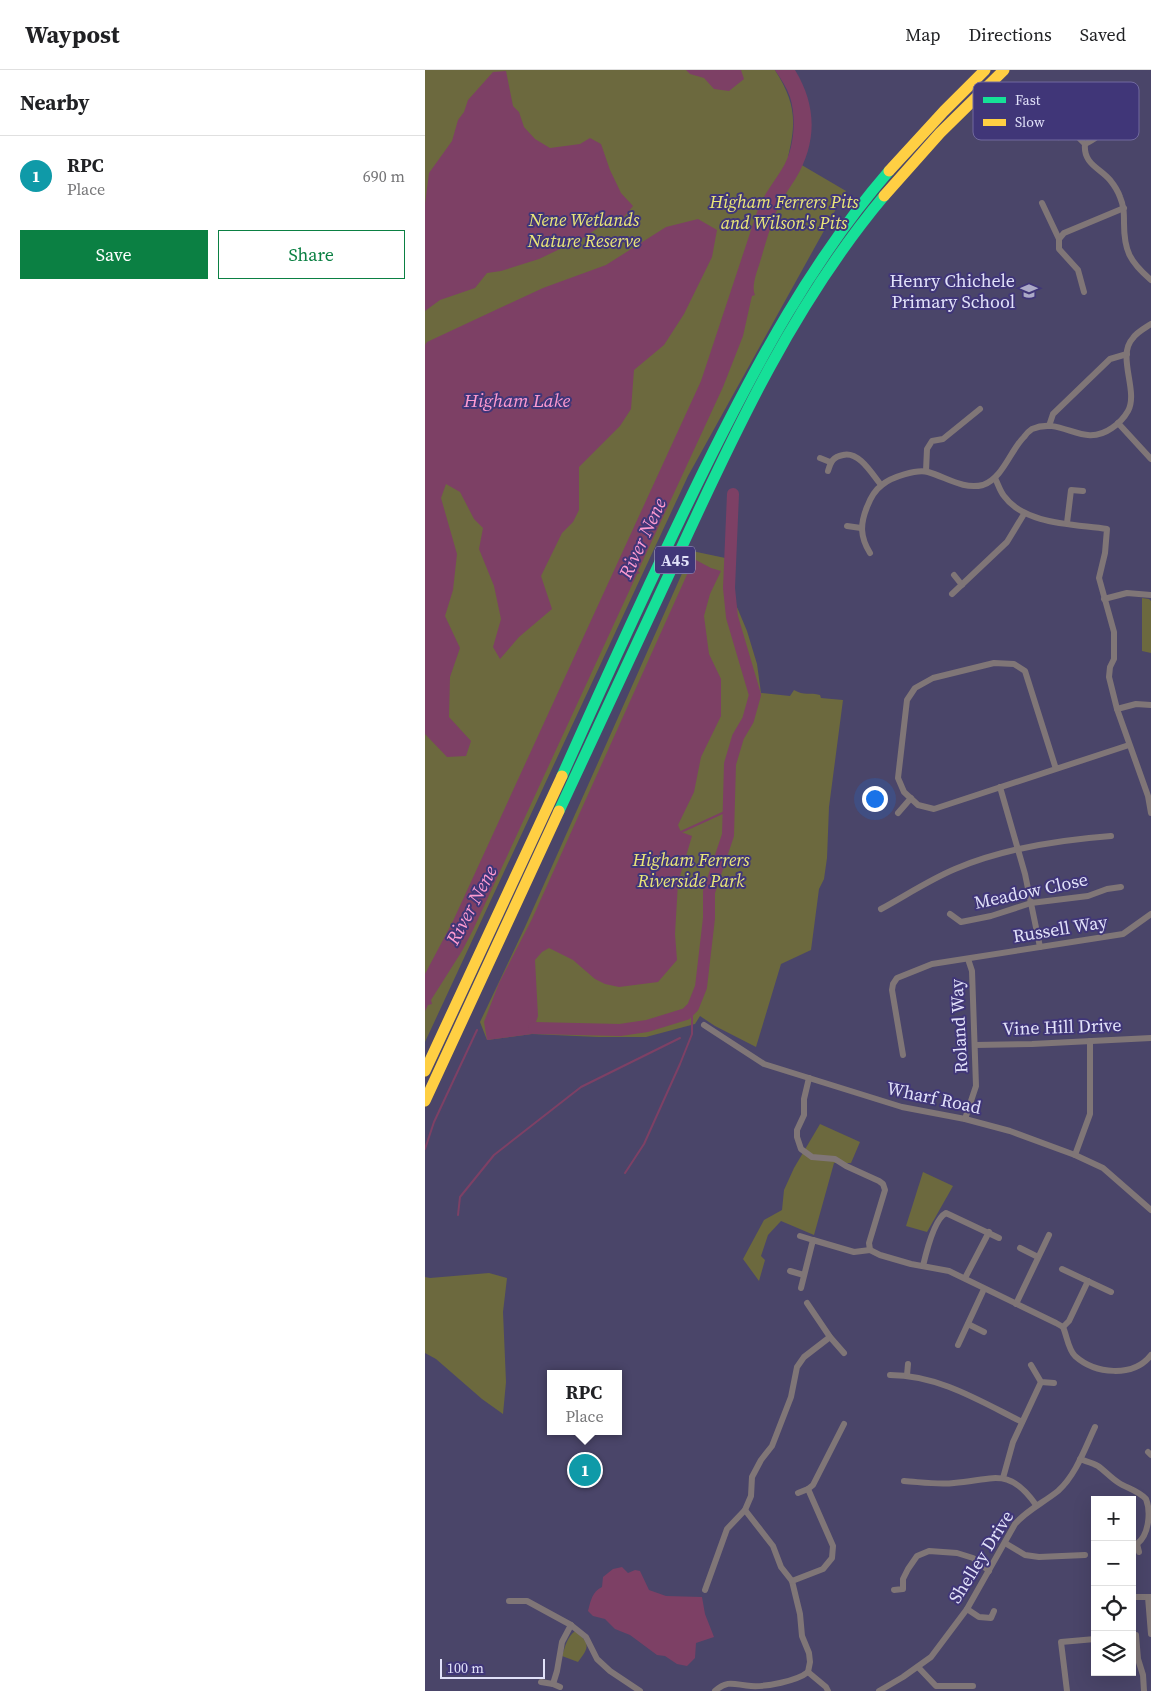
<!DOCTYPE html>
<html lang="en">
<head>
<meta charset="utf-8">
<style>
  body { margin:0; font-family:"Source Serif 4",serif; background:#f6f6f6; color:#202124 }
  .controls { position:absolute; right:15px; bottom:15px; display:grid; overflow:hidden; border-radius:0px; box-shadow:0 5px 20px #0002 }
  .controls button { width:45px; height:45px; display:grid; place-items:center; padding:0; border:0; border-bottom:1px solid #e0e0e0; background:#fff; color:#202124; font:25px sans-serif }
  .scale { position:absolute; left:15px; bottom:12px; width:105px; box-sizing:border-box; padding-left:5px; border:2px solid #e1e1f9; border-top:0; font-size:14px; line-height:18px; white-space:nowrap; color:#e1e1f9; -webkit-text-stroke:4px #403678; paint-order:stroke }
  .you { position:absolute; left:449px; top:728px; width:18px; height:18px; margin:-12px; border:4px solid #fff; border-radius:50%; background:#1a73e8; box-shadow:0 0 0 8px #1a73e833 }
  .badge { display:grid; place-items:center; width:32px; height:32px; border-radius:50%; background:#0b8043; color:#fff; font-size:16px; font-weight:700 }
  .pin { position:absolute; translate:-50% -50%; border:2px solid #fff; box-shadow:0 1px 5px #0006 }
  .popup { position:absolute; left:122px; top:1300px; width:75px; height:65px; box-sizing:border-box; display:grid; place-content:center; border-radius:0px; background:#fff; filter:drop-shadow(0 1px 4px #0005); font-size:16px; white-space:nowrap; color:#757577 }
  .popup b { font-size:19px; color:#202124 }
  .popup::after { content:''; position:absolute; left:50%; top:100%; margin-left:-10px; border:10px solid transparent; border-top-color:#fff }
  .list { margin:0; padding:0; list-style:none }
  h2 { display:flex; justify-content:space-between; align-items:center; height:65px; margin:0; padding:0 20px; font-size:21px }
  h2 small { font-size:16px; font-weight:400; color:#757577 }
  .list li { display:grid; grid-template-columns:32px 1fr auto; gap:15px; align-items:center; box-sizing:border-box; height:80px; padding:0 20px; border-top:1px solid #e0e0e0 }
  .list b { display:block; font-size:19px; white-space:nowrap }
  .list p { margin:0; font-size:16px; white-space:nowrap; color:#757577 }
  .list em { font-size:16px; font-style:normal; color:#757577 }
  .actions { display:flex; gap:10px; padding:15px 20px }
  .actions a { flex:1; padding:11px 0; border:1px solid #0b8043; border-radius:0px; text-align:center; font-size:18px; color:#0b8043 }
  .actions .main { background:#0b8043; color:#fff }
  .icon { flex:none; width:28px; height:28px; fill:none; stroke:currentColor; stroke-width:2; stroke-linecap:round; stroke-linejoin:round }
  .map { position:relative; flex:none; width:726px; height:1621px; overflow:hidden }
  header { display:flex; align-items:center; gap:30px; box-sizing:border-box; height:70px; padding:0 25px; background:#fff; border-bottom:1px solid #e0e0e0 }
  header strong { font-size:24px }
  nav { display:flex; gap:28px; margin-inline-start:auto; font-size:18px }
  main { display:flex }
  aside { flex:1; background:#fff }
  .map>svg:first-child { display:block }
  .green { fill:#6c693e }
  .water { fill:#7d4065 }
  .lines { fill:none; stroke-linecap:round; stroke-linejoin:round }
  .stream { stroke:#7d4065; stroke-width:2 }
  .river { stroke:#7d4065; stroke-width:12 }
  .street { stroke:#807677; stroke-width:6 }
  .fast { stroke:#16e098; stroke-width:11 }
  .slow { stroke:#ffcf43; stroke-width:11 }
  .labels { text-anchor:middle; stroke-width:4; stroke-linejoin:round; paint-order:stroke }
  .shield { fill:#403678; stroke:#b1aed2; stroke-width:1 }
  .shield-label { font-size:16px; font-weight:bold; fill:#e1e1f9 }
  .park-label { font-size:18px; font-style:italic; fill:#ebe778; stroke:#403678 }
  .poi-label { font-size:18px; fill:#e1e1f9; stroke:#403678; text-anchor:end }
  .street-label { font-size:18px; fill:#e1e1f9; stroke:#403678 }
  .water-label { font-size:19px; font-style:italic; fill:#fe9bd1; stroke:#403678 }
  .key { fill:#403678; stroke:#70699f; stroke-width:1 }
  .key-label { font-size:14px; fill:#e1e1f9 }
</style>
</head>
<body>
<header>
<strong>Waypost</strong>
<nav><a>Map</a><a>Directions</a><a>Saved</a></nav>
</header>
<main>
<aside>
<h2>Nearby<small></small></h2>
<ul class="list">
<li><span class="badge" style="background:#0f9aa8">1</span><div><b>RPC</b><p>Place</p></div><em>690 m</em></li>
</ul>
<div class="actions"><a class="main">Save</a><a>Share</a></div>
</aside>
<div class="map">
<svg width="726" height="1621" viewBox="0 0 726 1621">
  <rect width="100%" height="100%" fill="#4a4569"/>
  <g class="green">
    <path d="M0 0H350C370 32 372 50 363 87L421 121 263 406 0 972Z"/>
    <path d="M267 481 305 489 304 518 322 561 332 594 336 623 365 626 369 620C379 626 385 622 395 625L396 628 418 630 404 737 402 788 399 809 394 819 386 880 356 894 331 977 290 956 275 946 270 954 221 967H173L107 964 62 970 55 952 100 857Z"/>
    <path d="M717 528 724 529 726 531V583L717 581Z"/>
    <path d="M395 1054 435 1072 426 1093H409L389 1165 356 1151 343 1165 336 1186 340 1190 334 1211 318 1189 339 1150 357 1140 359 1120 369 1098Z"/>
    <path d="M498 1102 528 1116 502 1162 481 1156Z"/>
    <path d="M64 1203 82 1208 78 1242 81 1312 78 1344 57 1329 11 1289 0 1283V1207L5 1208Z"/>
    <path d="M150 1561C165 1573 165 1577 153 1592L137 1586C140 1577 142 1567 150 1561Z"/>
  </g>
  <g class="water">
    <path d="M261 0H316L319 9 304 21 289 19 279 8 265 4Z"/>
    <path d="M350 0H370C392 36 392 72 371 108 366 116 361 123 356 131 347 150 341 172 335 192 332 202 326 216 330 225L327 226 326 230 318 266 298 317 213 501 215 503 212 504 48 860 37 881 6 930 7 934 3 935 0 941V904L28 851 276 311 333 139C339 124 349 112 357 99 369 80 372 49 365 27 362 18 356 9 350 0Z"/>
    <path d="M81 1 88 36 94 42 99 57 110 69 125 78 155 74 165 68 176 74 185 100 196 123 208 136 193 154 174 157 160 167 114 189 76 201 62 203 50 218 15 230 0 241V134L4 103 27 71 33 50 39 42 43 30 68 2Z"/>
    <path d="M273 149 292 160 287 187 259 244 239 275 209 300 206 339 195 356 154 397V440L148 452 137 463 116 506 127 539 94 567 75 589 68 577 76 549 69 516 54 479 58 458 49 449 35 422 21 414 16 428 32 484 28 520 20 546 35 578 25 607 24 647 46 671 41 686 22 687 0 664V275L2 272 118 218 181 195 241 157Z"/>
    <path d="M269 489 286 498 296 501 285 524 279 546 284 584 296 609V646L276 687 269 722 253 755 256 762 267 766 253 813 250 864 252 890 233 912 194 917 180 914 170 909 148 890 124 878 117 882 110 890 113 946 107 964 62 970 59 952 74 913 107 849Z"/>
    <path d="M197 1497 203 1503 210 1500 215 1501 224 1520 241 1526 277 1527 280 1544 289 1567 271 1573 270 1588 262 1596 252 1594 240 1586 232 1585 205 1565 190 1559 180 1549 168 1546 163 1541C166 1530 167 1522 177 1517L178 1507 188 1499Z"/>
  </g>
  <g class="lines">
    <g class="stream">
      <path d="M256 762 304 740"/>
      <path d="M0 1079 9 1052 52 960"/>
      <path d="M200 1103 219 1074 255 994 267 964V939"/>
      <path d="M33 1145 35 1127 69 1085 156 1017 255 968"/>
    </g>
    <path class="river" d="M109 958 195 960 222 956 261 944 268 937 276 917 284 848V822L303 765 305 694 313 667 323 650 330 625 307 547 304 518 308 424"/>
    <g class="street">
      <path d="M634 67 642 63H649L660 74C658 94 675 98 685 110 689 115 693 121 695 127 699 136 699 144 699 153 699 181 705 192 726 210"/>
      <path d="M660 74C677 66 678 61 684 44"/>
      <path d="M617 133 634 169"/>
      <path d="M659 222 653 200 634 179V169L639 163 699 138"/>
      <path d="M693 353 726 389"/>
      <path d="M624 356 628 344 685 289 702 284"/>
      <path d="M395 388 405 392"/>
      <path d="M403 401C406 391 408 387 418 385 434 381 447 404 456 415"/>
      <path d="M501 401 502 379 507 371 518 369 555 339"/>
      <path d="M570 408C573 414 575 421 579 426 600 455 649 454 682 459L680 483 674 508 689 562V589L685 597 684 607 692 639 723 726 726 743"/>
      <path d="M642 453 646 420 658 421"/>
      <path d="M422 456 436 458"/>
      <path d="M445 483C435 467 435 454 442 437 445 429 450 420 457 415 466 407 492 399 503 402 521 407 538 420 558 415 578 408 585 381 599 367 601 364 604 361 607 359 638 346 657 379 687 358 693 354 699 348 703 341 714 321 691 286 708 268 712 262 720 258 726 254"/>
      <path d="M529 505 537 515"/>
      <path d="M527 524 582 472 599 444"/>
      <path d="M679 529 702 523 726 525"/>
      <path d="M692 639 711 634 726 635"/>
      <path d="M631 699 600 601 589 594 569 593 508 608 490 618 482 630 473 708 479 722 493 735 509 739 704 675"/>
      <path d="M575 717 600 804 615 877"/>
      <path d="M473 743 486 728"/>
      <path d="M456 839C480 826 504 810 530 799 579 778 633 770 686 766"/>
      <path d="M525 844 536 852 566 846 606 833 663 826 682 819 696 817"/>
      <path d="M279 955 339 994 477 1037 540 1049 585 1061 650 1085 678 1098 726 1140"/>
      <path d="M550 975 607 974 726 968"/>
      <path d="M478 985 467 920 468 914 472 908 507 894 698 864 726 844"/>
      <path d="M384 1008 379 1029V1045L372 1060V1067L376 1079 387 1087 410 1089 421 1096 454 1111 458 1114 460 1120 444 1173 445 1180"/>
      <path d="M540 1049 551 1016 547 901 543 889"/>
      <path d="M650 1085 665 1044V971"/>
      <path d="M375 1166 388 1170"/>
      <path d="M595 1178 613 1187"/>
      <path d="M445 1180 455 1185 486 1194 524 1201 631 1253 638 1257C642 1266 643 1279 650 1286 670 1304 708 1308 726 1285"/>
      <path d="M498 1196C501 1183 509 1149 521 1143L574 1168"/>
      <path d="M637 1199 686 1222"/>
      <path d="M365 1201 379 1205"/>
      <path d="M540 1208 564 1162"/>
      <path d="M376 1218 388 1170 429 1182 445 1180"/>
      <path d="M382 1233 405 1267 419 1283"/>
      <path d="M591 1234 624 1165"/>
      <path d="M543 1254 559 1262"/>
      <path d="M638 1257 644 1251 663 1211"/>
      <path d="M533 1275 559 1219"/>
      <path d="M606 1295 616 1312 629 1313"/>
      <path d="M465 1305C513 1305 555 1331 597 1352"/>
      <path d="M482 1305 483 1294"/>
      <path d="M723 1382 726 1385"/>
      <path d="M655 1389C660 1391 668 1393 673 1396 680 1401 686 1408 694 1413 702 1418 714 1421 721 1429 726 1442 724 1465 712 1474L714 1482"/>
      <path d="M578 1408 588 1372 616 1312"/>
      <path d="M479 1411C495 1412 513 1415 529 1413 568 1410 584 1396 611 1435"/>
      <path d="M373 1423 383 1419"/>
      <path d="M320 1440 348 1476 356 1497 367 1511 375 1544 377 1566 384 1583 385 1592 383 1602"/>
      <path d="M580 1473 600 1485 614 1487 660 1485"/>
      <path d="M367 1511 398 1499 407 1488 408 1476 383 1419 388 1415 419 1354"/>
      <path d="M280 1520 302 1459 320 1440 326 1426 327 1407 336 1390 347 1376 366 1327 372 1297 379 1287 405 1267"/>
      <path d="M469 1520 478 1519V1509L483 1499 492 1486 504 1481 532 1483 548 1488 564 1501"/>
      <path d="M707 1527H725"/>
      <path d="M723 1527 726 1564"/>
      <path d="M84 1531H102L146 1555 161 1567 172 1589 185 1601 215 1621"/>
      <path d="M542 1539 554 1547 566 1548 569 1541"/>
      <path d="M711 1565 713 1589 718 1605 719 1621"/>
      <path d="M493 1597 511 1616H548"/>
      <path d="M383 1602 401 1617 403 1621"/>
      <path d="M116 1612 128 1614 135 1617"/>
      <path d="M128 1614 132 1601 137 1572 146 1555"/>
      <path d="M290 1621C303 1609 310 1615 326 1616 341 1617 372 1611 383 1602"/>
      <path d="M454 1621 478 1607 506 1587 542 1539 590 1454C602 1440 618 1433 633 1421 651 1405 660 1378 670 1357"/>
      <path d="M642 1621 636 1572 670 1569"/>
    </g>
    <g class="fast">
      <path d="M137 706C183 603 230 500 280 398 332 293 387 190 464 101"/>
      <path d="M134 741C174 655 214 569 254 483 311 359 370 232 459 126"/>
    </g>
    <g class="slow">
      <path d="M464 101 519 41 560 0"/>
      <path d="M459 126 515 63 579 0"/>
      <path d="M0 1001 137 706"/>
      <path d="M0 1031 134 741"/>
    </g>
  </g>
  <defs>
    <g id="school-bare" transform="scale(1.35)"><path d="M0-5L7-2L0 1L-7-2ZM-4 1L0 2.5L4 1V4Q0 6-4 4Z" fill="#acaac7" stroke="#403678" stroke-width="2.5" paint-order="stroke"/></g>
  </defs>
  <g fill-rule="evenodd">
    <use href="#school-bare" x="604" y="221"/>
  </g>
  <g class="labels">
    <rect class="shield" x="230" y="476.5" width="40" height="27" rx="4"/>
    <g class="shield-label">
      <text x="250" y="496">A45</text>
    </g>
    <g class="park-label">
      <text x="359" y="138">Higham Ferrers Pits<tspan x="359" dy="21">and Wilson's Pits</tspan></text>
      <text x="159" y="156">Nene Wetlands<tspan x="159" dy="21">Nature Reserve</tspan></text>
      <text x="266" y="796">Higham Ferrers<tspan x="266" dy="21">Riverside Park</tspan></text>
    </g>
    <g class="poi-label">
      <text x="590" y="217">Henry Chichele<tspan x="590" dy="21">Primary School</tspan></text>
    </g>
    <g class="street-label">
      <text transform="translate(606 821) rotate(-12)" y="6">Meadow Close</text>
      <text transform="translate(635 859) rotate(-9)" y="6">Russell Way</text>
      <text transform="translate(534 956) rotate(-93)" y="6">Roland Way</text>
      <text transform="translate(637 957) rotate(-2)" y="6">Vine Hill Drive</text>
      <text transform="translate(509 1028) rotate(12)" y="6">Wharf Road</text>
      <text transform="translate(556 1487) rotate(-58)" y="6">Shelley Drive</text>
    </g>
    <g class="water-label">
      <text x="92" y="337">Higham Lake</text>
      <text transform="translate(217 468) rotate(-65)" y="7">River Nene</text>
      <text transform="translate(46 835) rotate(-62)" y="7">River Nene</text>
    </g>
  </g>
  <rect x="548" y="12" width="166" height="58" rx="8" class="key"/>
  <rect x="558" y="27" width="23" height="6" fill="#16e098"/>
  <rect x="558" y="49" width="23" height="7" fill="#ffcf43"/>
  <g class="key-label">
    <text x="590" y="35">Fast</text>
    <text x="590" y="57">Slow</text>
  </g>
</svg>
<div class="controls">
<button>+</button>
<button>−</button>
<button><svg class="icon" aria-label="locate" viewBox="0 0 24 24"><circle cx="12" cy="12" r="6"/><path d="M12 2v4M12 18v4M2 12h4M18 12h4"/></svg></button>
<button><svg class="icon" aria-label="layers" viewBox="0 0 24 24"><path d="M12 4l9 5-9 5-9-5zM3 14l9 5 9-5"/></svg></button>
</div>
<div class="scale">100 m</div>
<div class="you"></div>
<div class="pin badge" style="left:160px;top:1400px;background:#0f9aa8">1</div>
<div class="popup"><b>RPC</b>Place</div>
</div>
</main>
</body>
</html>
